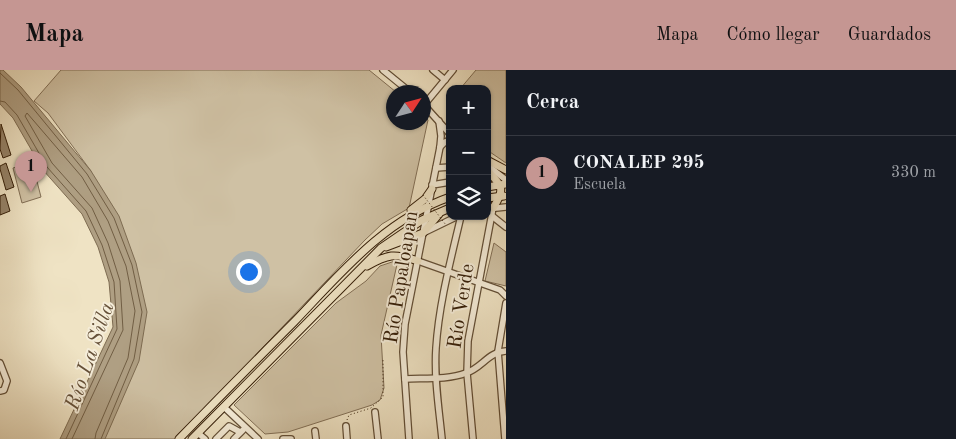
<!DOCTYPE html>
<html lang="es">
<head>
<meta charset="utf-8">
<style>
  body { margin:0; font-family:"Old Standard TT",serif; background:#242831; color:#f1f3f6 }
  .controls { position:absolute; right:15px; top:15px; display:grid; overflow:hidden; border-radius:10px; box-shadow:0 1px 4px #0004 }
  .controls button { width:45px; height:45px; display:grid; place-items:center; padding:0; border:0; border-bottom:1px solid #363941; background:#171b24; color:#f1f3f6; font:25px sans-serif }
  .compass { position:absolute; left:386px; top:15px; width:45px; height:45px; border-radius:50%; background:#171b24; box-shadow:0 1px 4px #0004; rotate:54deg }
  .you { position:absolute; left:248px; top:201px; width:18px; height:18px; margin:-12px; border:4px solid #fff; border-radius:50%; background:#1a73e8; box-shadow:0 0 0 8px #1a73e833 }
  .badge { display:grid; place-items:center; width:32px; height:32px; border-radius:50%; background:#c59692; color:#111; font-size:16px; font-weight:700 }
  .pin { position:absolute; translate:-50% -41px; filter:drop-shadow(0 1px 2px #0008) }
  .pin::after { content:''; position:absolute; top:26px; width:18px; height:15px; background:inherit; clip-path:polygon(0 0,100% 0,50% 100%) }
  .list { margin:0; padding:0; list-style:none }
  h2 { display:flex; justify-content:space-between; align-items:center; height:65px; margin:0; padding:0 20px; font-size:21px }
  h2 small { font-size:16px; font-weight:400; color:#9ea1a6 }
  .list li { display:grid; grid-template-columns:32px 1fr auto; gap:15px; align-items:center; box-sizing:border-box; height:75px; padding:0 20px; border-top:1px solid #363941 }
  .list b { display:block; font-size:19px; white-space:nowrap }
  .list p { margin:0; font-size:16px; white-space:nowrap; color:#9ea1a6 }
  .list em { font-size:16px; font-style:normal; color:#9ea1a6 }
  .icon { flex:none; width:28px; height:28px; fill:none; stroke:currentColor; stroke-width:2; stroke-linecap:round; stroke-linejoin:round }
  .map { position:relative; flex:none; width:506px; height:369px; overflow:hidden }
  header { display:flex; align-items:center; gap:30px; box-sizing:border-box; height:70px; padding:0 25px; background:#c59692; color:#111 }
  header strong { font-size:24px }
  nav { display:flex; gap:28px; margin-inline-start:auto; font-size:18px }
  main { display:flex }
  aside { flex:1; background:#171b24 }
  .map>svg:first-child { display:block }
  .green { fill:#cfc1a4; stroke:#816e55 }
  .water { fill:#af9f83; stroke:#7d6b51 }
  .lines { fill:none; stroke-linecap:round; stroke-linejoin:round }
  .shore { stroke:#715e44; stroke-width:1 }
  .building { fill:#958369; stroke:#331c06 }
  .minor-casing { stroke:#624e36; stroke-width:8 }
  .major-casing { stroke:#331c06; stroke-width:9 }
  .path { stroke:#331c06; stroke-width:1; stroke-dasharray:1 2.5; stroke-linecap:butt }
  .minor { stroke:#f5edd9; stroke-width:5.5 }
  .major { stroke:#efe3c4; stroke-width:7 }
  .path-bridge { stroke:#331c06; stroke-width:1; stroke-dasharray:1 2.5; stroke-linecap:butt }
  .labels { text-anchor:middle; stroke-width:4; stroke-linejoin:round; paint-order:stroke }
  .street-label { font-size:20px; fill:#331c06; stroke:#f5edd9 }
  .water-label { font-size:21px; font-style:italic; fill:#655038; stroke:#f5edd9 }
</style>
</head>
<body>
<header>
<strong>Mapa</strong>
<nav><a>Mapa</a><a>Cómo llegar</a><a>Guardados</a></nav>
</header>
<main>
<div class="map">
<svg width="506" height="369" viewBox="0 0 506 369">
  <rect width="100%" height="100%" fill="#efe3c4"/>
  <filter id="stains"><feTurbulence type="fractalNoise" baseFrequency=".004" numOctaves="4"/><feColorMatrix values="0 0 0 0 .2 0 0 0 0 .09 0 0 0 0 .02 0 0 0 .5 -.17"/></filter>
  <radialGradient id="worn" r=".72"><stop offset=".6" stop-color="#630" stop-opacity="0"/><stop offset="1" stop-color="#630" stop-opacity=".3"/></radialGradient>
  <g class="green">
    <path d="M61 0H369L396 22H393V52H423L424 46 428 50 409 138 382 154 365 170 176 369H88L134 271 91 101 48 43 34 31Z"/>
    <path d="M476 0H506V93L487 80V19H460Z"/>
    <path d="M32 92 41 127 22 133 13 98Z"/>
    <path d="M494 173 506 182V216L485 211Z"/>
    <path d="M398 190 381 265 384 318 380 330 372 335 288 362 265 364 234 335 336 233 366 211 380 196Z"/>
  </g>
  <path class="water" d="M0 0H3L21 17 91 101 119 146 136 193 147 242 139 291 105 369H60L113 257 109 212 98 177 82 144 43 100 13 48 0 34Z"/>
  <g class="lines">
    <g class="shore">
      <path d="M0 3 18 20 87 104 114 148 132 195 142 242 134 289 101 369"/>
      <path d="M0 31 5 32 17 45 47 97 86 141 102 175 114 212 117 259 66 369"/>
      <path d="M72 369 123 260 120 211 108 173 92 138 52 93 25 46 27 43 82 107 108 151 126 196 135 241 128 288 96 363 95 369"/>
    </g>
  </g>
  <g class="building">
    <path d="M1 54 11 85 3 88 0 79Z"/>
    <path d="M6 93 14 117 6 120 0 99V96Z"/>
    <path d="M5 124 10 141 0 145V126Z"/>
  </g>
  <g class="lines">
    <g class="minor-casing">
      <g id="minor">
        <path d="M383 0 410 22"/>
        <path d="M433 0 445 10"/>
        <path d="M423 34 450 64"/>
        <path d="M424 35 453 0"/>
        <path d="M440 77 445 72 450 70"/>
        <path d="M487 95 506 110"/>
        <path d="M436 98 450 97"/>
        <path d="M432 115 450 112"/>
        <path d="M487 139 506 137"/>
        <path d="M492 146 506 157"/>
        <path d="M423 163 458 146"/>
        <path d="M418 191 500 220 506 226"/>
        <path d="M0 293 7 311 4 320 0 321"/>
        <path d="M405 309C424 308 448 310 466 303 482 298 488 282 506 281"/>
        <path d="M224 337 258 369"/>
        <path d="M375 342 378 369"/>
        <path d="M346 356 347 369"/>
        <path d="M315 361 316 369"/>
        <path d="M198 363 205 369"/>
        <path d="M216 369 229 356 240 362"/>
        <path d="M234 369 243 360"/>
        <path d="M283 369H291"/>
        <path d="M409 369 403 282 405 254 440 77 441 66 439 51"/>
        <path d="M442 369C439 339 434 308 436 278 439 233 451 189 461 146"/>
        <path d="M473 369 467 303 468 271 493 138"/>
        <path d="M505 369 498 281 506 233"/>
      </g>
    </g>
    <g class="major-casing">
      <g id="major">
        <path d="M487 90 506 100"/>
        <path d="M487 100C502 117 506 118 493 138"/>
        <path d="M487 117 506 114"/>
        <path d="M487 128 504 126"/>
        <path d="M411 140 425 129 432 119"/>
        <path d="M386 177 423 163 439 144"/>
        <path d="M367 196C388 184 394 183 418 191"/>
        <path d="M179 369C217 330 255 291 294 252 341 203 384 150 450 127"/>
        <path d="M192 369 381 178 422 150 450 138"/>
      </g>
    </g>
    <path class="path" d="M347 350 349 345 371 338 383 327V288"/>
    <use href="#minor" class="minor"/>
    <use href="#major" class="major"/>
    <path class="path-bridge" d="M423 125 446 155"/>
  </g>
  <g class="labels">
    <g class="street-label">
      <text transform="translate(400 207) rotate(-81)" y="7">Río Papaloapan</text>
      <text transform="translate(460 236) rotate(-81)" y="7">Río Verde</text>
    </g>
    <g class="water-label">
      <text transform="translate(89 286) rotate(-71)" y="7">Río La Silla</text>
    </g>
  </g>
  <rect width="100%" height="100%" filter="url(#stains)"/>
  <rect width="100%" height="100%" fill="url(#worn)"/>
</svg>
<div class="controls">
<button>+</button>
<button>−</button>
<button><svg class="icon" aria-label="layers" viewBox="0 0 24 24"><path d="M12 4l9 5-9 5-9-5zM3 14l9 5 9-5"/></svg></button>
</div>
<svg class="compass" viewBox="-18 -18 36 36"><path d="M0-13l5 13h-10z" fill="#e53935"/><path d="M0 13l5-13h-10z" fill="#9ea1a6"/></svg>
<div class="you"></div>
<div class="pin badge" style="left:31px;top:122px">1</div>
</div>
<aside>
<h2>Cerca<small></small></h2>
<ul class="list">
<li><span class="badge">1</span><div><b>CONALEP 295</b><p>Escuela</p></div><em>330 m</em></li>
</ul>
</aside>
</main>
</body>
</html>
